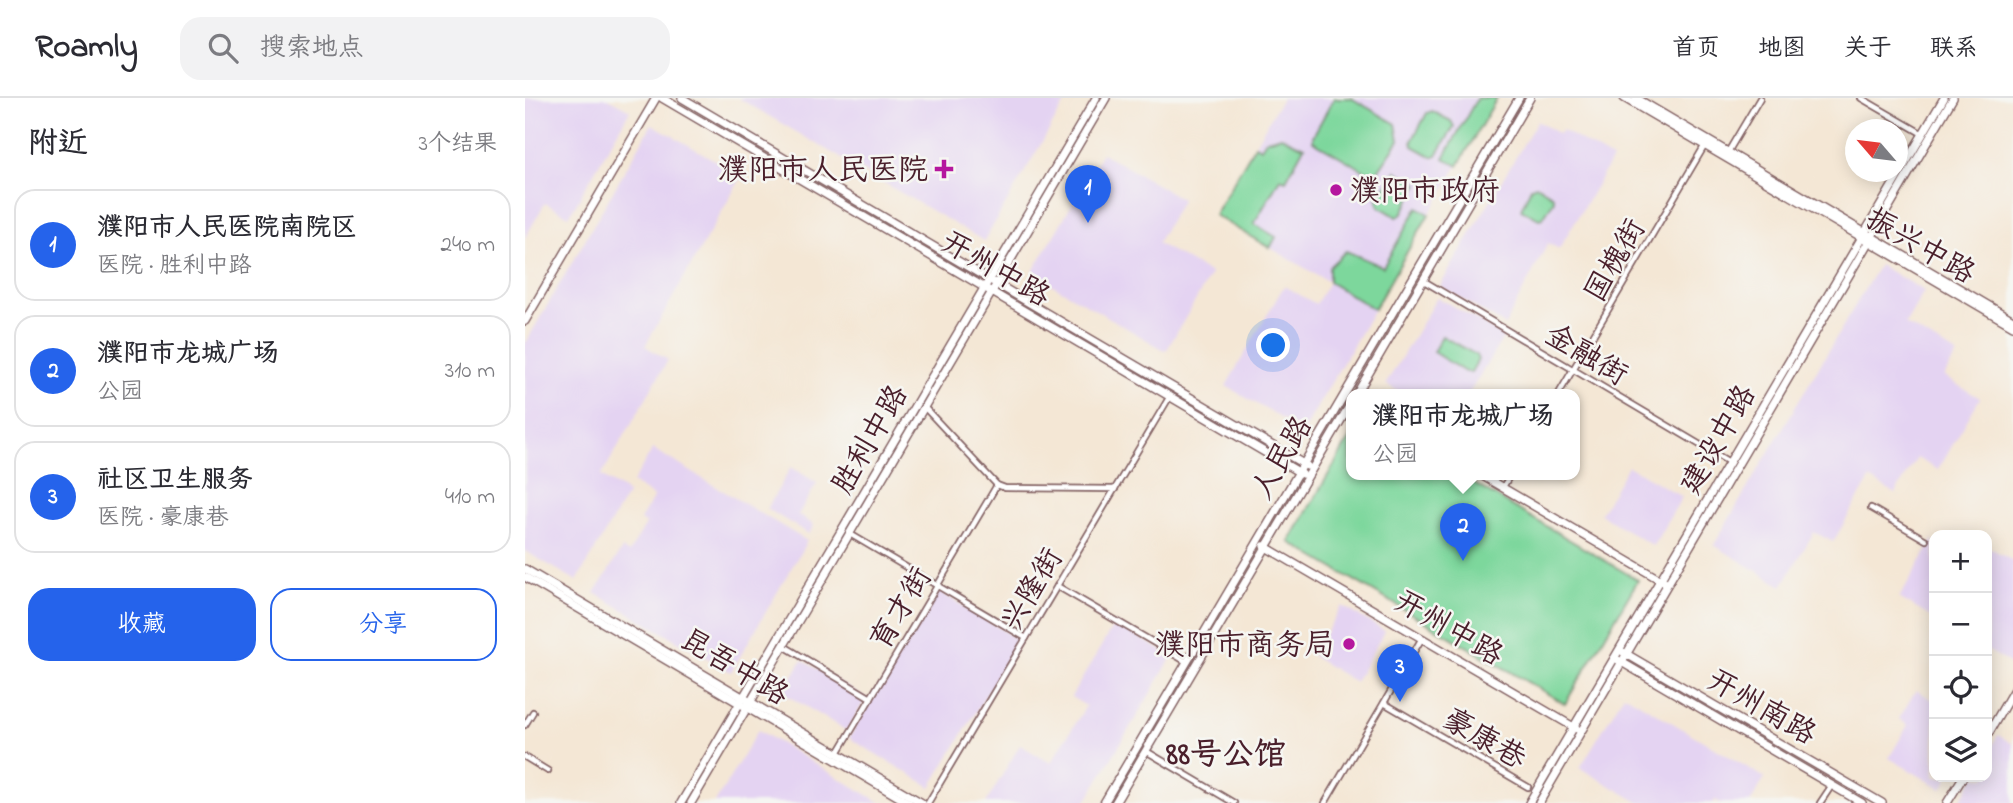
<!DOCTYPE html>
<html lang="zh">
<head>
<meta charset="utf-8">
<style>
  body { margin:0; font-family:"Indie Flower","LXGW WenKai TC",sans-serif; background:#f2f2f3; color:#2b2b33 }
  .controls { position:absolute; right:21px; bottom:21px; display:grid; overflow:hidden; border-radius:14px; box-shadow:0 4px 18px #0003 }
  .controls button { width:63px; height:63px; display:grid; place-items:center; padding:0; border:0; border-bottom:2px solid #e1e1e2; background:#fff; color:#2b2b33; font:35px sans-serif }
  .compass { position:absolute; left:1320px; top:21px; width:63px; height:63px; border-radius:50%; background:#fff; box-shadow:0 4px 18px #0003; rotate:298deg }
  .you { position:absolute; left:749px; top:248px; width:24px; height:24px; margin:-18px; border:5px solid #fff; border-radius:50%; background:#1a73e8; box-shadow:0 0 0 10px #1a73e833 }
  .badge { display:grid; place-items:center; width:46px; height:46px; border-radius:50%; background:#2563eb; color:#fff; font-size:23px; font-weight:700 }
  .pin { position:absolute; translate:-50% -58px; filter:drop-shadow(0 2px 4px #0008) }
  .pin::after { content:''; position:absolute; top:37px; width:24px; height:21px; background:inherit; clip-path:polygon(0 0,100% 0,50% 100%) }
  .popup { position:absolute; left:821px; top:291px; width:234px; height:91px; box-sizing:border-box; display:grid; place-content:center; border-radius:14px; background:#fff; filter:drop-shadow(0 2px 5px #0005); font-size:23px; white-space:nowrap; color:#7c7c81 }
  .popup b { font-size:26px; color:#2b2b33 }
  .popup::after { content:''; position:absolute; left:50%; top:100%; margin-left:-14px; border:14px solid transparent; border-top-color:#fff }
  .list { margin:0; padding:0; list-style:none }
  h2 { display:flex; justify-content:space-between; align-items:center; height:91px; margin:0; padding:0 28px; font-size:30px }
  h2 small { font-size:23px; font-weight:400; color:#7c7c81 }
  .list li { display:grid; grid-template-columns:46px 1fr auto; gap:21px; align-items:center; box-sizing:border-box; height:112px; margin:0 14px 14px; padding:0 14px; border:2px solid #e1e1e2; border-radius:21px }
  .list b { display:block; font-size:26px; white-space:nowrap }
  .list p { margin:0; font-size:23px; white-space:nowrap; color:#7c7c81 }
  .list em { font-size:23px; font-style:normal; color:#7c7c81 }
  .actions { display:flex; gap:14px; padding:21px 28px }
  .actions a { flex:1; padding:16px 0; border:2px solid #2563eb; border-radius:21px; text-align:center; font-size:24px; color:#2563eb }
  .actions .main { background:#2563eb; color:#fff }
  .icon { flex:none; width:38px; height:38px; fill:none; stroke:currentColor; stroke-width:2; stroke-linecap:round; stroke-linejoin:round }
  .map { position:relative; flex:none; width:1488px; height:705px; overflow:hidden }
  header { display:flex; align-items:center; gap:42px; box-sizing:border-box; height:98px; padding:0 35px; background:#fff; border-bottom:2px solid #e1e1e2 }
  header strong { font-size:33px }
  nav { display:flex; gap:38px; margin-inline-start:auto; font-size:24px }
  .search { width:490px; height:63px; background:#f2f2f3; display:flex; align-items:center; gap:18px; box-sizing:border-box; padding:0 24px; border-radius:21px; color:#7c7c81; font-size:26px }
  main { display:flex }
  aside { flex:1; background:#fff }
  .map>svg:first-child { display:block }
  .built { fill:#e4d3f2 }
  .green { fill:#7dd79c; stroke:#647b64; stroke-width:2 }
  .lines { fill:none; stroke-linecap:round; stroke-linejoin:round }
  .street-casing { stroke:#866566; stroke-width:8 }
  .secondary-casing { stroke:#866566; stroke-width:10 }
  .primary-casing { stroke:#866566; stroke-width:10 }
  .street { stroke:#fff; stroke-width:4.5 }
  .secondary { stroke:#fff; stroke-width:7 }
  .primary { stroke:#fff; stroke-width:7 }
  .poi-dot { fill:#b5179e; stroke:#f6f6f2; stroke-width:2.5 }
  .labels { text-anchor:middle; stroke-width:5; stroke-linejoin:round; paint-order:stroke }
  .poi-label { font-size:30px; fill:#4a1f2b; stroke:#f6f6f2; text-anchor:end }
  .street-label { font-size:30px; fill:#4a1f2b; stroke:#f6f6f2 }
  .neighbourhood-label { font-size:32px; font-weight:bold; fill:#4a1f2b; stroke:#f6f6f2 }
</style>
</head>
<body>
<header>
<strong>Roamly</strong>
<div class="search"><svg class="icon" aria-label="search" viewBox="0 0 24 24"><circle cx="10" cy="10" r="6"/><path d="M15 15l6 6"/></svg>搜索地点</div>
<nav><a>首页</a><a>地图</a><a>关于</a><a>联系</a></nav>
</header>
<main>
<aside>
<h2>附近<small>3个结果</small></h2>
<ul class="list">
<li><span class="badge">1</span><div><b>濮阳市人民医院南院区</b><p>医院 · 胜利中路</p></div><em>240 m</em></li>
<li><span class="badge">2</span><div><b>濮阳市龙城广场</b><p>公园</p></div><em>310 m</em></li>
<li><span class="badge">3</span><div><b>社区卫生服务</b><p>医院 · 豪康巷</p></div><em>410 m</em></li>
</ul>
<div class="actions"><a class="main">收藏</a><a>分享</a></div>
</aside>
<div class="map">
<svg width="1488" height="705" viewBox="0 0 1488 705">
  <rect width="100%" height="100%" fill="#f6f6f2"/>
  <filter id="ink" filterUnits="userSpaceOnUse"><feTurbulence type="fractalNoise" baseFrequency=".0143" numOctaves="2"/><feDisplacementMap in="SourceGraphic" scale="14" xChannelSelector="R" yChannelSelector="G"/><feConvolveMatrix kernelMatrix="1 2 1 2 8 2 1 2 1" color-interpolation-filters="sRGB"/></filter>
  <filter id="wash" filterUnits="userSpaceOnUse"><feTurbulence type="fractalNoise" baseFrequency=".00686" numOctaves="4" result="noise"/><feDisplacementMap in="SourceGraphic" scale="28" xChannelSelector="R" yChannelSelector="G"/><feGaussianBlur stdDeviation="1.57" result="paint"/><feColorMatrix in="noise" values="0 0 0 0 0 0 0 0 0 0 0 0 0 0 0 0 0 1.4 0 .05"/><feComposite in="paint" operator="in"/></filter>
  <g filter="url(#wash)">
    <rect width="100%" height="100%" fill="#f4e7d5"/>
    <g class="built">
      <path d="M0 0H83L105 12 44 118 20 105 0 140Z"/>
      <path d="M213 0H543L459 143Z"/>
      <path d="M757 0H972L778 333 701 288 759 188 791 206 804 184 689 117Z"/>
      <path d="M1012 23 1034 36 1037 32 1087 61 1034 151 1023 145 980 227 915 188Z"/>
      <path d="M127 26 217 78 120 248 143 262 76 378 103 395 52 483 0 453V246Z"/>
      <path d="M577 55 657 101 632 145 686 176 641 253 507 175Z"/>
      <path d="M1354 167 1399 193 1380 226 1432 256 1419 279 1455 300 1413 372 1392 360 1370 396 1345 381 1308 444 1289 434 1257 488 1189 447Z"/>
      <path d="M912 199 979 238 943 297H879L861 286Z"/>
      <path d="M128 351 282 443 206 574 70 495 97 451 104 455 121 426 115 422 129 399 107 385Z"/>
      <path d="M1103 368 1157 399 1128 448 1075 416Z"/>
      <path d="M266 369 292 385 273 417 289 427 284 436 242 411Z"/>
      <path d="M1409 441V521L1374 500Z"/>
      <path d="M1462 448 1488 463V567L1462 552Z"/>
      <path d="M412 492 494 542 406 689 324 640Z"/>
      <path d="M817 508 860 533 830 584 787 558Z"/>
      <path d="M590 525 647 559 560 705H461L495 647 526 665 561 608 546 599Z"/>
      <path d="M277 562 341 600 322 633 258 595Z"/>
      <path d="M1391 592 1409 603V679H1424L1417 691 1364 660 1383 627 1374 621Z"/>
      <path d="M1099 596 1240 680 1225 705H1196L1190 702 1188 705H1115L1055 670Z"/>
      <path d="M233 632 356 705H190Z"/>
      <path d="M1473 637 1488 646V705H1434L1450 679H1462V658Z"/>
    </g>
    <g class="green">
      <path d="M809 0H826L871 26 874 42 853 73 842 74 788 43V38Z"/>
      <path d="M952 0H972L933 68 919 60Z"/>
      <path d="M907 13 926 23 929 29 912 57 908 59 888 48 887 43 902 15Z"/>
      <path d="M756 38 779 49 761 82 755 80 729 126 751 139 745 150 689 117 730 47 736 50 741 42Z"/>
      <path d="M871 73 893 86 877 116 872 119 854 108 852 101Z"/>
      <path d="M1011 87 1028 98 1029 102 1018 120 1014 121 996 111 1006 89Z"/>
      <path d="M893 109 904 116 849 211 804 184V169L821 153 858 169Z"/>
      <path d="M917 238 951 257 953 262 946 274H940L908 254Z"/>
      <path d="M826 338V377H934L1113 482 1040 606 764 444Z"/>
    </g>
  </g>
  <g filter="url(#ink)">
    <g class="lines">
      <g class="street-casing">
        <g id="street">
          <path d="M1336 0 1398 36"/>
          <path d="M1203 54 1235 0"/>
          <path d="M899 183 1204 364"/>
          <path d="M1033 297 1180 47"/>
          <path d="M400 310 472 387 480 390 590 391"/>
          <path d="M978 389 985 377"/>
          <path d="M1346 410 1401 442"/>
          <path d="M325 436 501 540"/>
          <path d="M532 488 662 564"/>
          <path d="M259 548 346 600"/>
          <path d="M859 605 1003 689"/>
          <path d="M0 627 8 614"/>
          <path d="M621 653 709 705"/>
          <path d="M313 655 472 387"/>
          <path d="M0 659 23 673"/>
          <path d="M403 705 645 298"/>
          <path d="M800 705 897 540"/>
          <path d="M1295 705 1307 687"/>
        </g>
      </g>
      <g class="secondary-casing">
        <g id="secondary">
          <path d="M1099 0 1488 228"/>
          <path d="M1111 0 1488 222"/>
          <path d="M472 186 782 368"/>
          <path d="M467 194 777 376"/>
          <path d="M0 223 131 0"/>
          <path d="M831 297 1005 0"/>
          <path d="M956 377 1139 484"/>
          <path d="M739 448 1052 631"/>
          <path d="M0 471 397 705"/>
          <path d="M0 479 384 705"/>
          <path d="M1098 554 1357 705"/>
          <path d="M1093 562 1337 705"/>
          <path d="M1462 638 1488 593"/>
          <path d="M156 705 571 0"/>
          <path d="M166 705 581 0"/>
          <path d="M579 705 994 0"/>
          <path d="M590 705 826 305"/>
          <path d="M1004 705 1419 0"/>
          <path d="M1014 705 1428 0"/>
          <path d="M1422 705 1438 679"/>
        </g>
      </g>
      <g class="primary-casing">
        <g id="primary">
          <path d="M137 0 467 194"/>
          <path d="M157 0 472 186"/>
        </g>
      </g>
      <use href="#street" class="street"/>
      <use href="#secondary" class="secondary"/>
      <use href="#primary" class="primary"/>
    </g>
  </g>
  <g class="poi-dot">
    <path d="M415.5 60.5h7v7h7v7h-7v7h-7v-7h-7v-7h7z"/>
    <circle cx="811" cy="92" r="7"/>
    <circle cx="824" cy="546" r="7"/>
  </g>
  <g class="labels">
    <g class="poi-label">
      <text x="403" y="81">濮阳市人民医院</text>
      <text x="825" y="102" text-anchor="start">濮阳市政府</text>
      <text x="810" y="556">濮阳市商务局</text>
    </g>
    <g class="street-label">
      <text transform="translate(1396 147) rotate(30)" y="10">振兴中路</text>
      <text transform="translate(1089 162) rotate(-60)" y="10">国槐街</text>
      <text transform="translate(471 170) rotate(30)" y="10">开州中路</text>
      <text transform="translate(1062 256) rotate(31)" y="10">金融街</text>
      <text transform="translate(344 341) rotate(-60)" y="10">胜利中路</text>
      <text transform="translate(1192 341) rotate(-60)" y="10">建设中路</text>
      <text transform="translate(756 359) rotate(-60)" y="10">人民路</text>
      <text transform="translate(506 491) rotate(-59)" y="10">兴隆街</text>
      <text transform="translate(375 510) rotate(-59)" y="10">育才街</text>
      <text transform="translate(924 529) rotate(30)" y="10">开州中路</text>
      <text transform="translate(210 568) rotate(31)" y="10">昆吾中路</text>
      <text transform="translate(1237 608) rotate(30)" y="10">开州南路</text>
      <text transform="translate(960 640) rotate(30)" y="10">豪康巷</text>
    </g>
    <g class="neighbourhood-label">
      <text x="701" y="666">88号公馆</text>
    </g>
  </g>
</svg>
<div class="controls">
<button>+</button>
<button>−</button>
<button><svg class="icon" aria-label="locate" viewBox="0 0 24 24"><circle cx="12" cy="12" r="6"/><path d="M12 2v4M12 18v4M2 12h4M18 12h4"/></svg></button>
<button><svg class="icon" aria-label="layers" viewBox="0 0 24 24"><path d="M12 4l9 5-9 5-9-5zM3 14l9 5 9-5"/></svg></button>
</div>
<svg class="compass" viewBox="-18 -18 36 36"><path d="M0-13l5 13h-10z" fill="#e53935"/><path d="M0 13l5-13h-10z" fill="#7c7c81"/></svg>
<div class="you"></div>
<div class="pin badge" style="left:563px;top:125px">1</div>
<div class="pin badge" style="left:938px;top:463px">2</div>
<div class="popup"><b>濮阳市龙城广场</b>公园</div>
<div class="pin badge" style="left:875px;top:604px">3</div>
</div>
</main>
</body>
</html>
